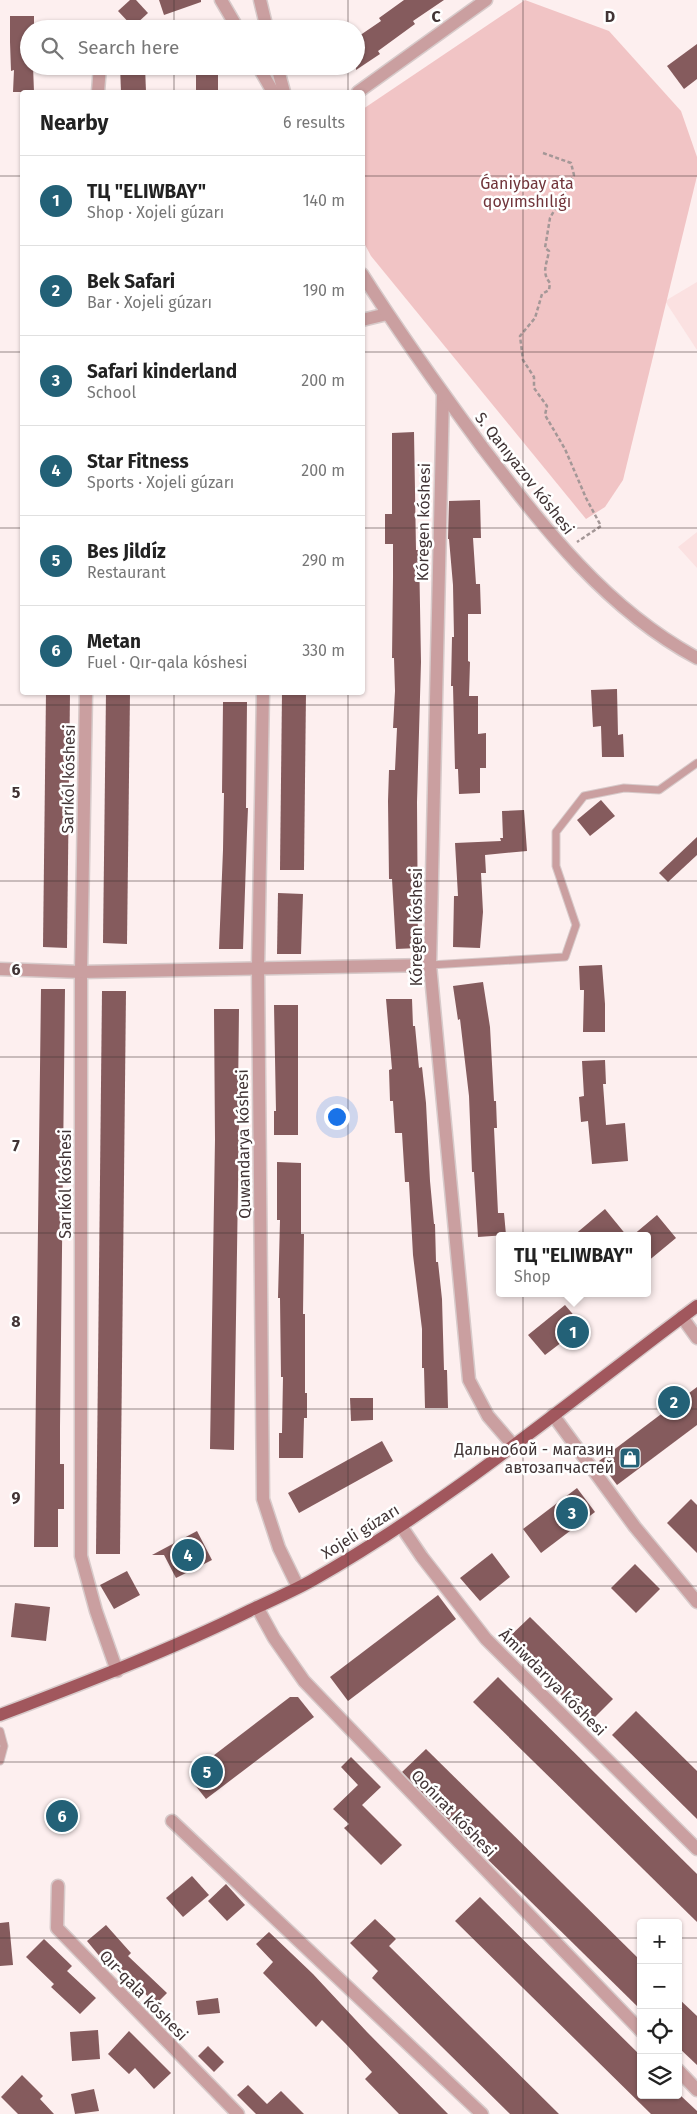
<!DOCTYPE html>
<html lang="en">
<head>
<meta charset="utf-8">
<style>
  body { margin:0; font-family:"Fira Sans",sans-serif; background:#f2f2f2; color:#222 }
  .controls { position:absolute; right:15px; bottom:15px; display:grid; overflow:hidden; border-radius:5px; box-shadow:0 1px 4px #0004 }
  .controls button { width:45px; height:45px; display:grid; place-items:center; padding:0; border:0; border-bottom:1px solid #e0e0e0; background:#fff; color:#222; font:25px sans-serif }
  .you { position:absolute; left:336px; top:1116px; width:18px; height:18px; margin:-12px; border:4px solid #fff; border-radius:50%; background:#1a73e8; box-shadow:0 0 0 8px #1a73e833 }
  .badge { display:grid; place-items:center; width:32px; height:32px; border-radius:50%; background:#236177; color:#fff; font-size:16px; font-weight:700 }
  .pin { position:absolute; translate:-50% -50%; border:2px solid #fff; box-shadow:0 1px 5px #0006 }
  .popup { position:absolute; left:496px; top:1232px; width:155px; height:65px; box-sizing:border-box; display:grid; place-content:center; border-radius:5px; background:#fff; filter:drop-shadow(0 1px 4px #0005); font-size:16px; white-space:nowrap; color:#767676 }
  .popup b { font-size:19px; color:#222 }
  .popup::after { content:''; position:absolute; left:50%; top:100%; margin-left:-10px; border:10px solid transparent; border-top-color:#fff }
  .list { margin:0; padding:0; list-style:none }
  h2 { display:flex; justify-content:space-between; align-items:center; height:65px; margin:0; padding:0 20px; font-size:21px }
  h2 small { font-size:16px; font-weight:400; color:#767676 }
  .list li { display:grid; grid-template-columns:32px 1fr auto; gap:15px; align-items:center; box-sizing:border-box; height:90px; padding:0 20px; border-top:1px solid #e0e0e0 }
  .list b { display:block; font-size:19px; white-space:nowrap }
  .list p { margin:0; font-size:16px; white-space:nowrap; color:#767676 }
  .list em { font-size:16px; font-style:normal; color:#767676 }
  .icon { flex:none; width:28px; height:28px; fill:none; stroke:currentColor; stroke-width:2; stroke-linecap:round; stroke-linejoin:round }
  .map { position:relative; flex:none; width:697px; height:2114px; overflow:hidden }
  .search { position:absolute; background:#fff; box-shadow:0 1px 4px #0004; left:20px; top:20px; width:345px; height:55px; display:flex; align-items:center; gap:12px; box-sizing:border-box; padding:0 18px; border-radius:28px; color:#767676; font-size:19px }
  .panel { position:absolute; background:#fff; box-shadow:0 1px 4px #0004; left:20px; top:90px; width:345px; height:605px; border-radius:5px }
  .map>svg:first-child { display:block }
  .built { fill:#fbe1e1 }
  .green { fill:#f1c4c5 }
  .building { fill:#855b5d }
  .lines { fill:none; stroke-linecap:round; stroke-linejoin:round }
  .service-casing { stroke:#d7caca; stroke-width:9 }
  .minor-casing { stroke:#d7caca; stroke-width:15 }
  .tertiary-casing { stroke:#d7caca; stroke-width:15 }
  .primary-casing { stroke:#d7caca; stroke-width:15 }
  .path { stroke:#a49797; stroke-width:2.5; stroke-dasharray:4 2.5; stroke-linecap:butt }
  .service { stroke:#ca9fa0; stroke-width:7 }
  .minor { stroke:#ca9fa0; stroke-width:12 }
  .tertiary { stroke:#ca9fa0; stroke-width:12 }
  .primary { stroke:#a1575d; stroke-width:12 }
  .grid { fill:none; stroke:#413435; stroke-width:1; stroke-opacity:0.55 }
  .labels { text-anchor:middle; stroke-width:5; stroke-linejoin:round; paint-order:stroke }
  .park-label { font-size:16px; fill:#70343a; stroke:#fff }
  .street-label { font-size:16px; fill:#413435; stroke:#fff }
  .poi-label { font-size:16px; fill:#413435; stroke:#fff; text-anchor:end }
  .grid-label { font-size:16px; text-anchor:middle; font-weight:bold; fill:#413435; stroke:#fff; stroke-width:5; stroke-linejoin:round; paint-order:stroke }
</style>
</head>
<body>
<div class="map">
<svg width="697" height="2114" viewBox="0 0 697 2114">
  <rect width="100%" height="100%" fill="#fdefef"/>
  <g class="built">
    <path d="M697 282V350L665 301Z"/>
    <path d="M697 532V568L678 547Z"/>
  </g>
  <path class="green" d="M525 0 609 31 681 111 697 157V176L623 480 605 507 586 519 371 256 363 241V109Z"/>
  <g class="building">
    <path d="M130 0H136L148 13 133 27 118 11Z"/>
    <path d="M159 0H201V2L164 15Z"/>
    <path d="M404 0H444L413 21 415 24 378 51 380 54 356 70V38L381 21 379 18Z"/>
    <path d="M10 16H34V29H29V66H33L34 92H13L14 70 11 71 10 42Z"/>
    <path d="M697 44V79L684 89 667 66Z"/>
    <path d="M120 66H145L146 92H121Z"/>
    <rect x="196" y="66" width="22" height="25"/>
    <path d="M414 432 416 550H419L421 662 417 802 418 948 396 949 392 879H389L388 801 389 770H395L397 728H393L395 691 394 658H392L393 577V544H385V514H392V433Z"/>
    <path d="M480 500 481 538H473L476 584H480L481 614H468V661L470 662 469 696H478V734L486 733V768H480V793L459 794 458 769H455L453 686H451L452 637H454L453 585 449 539H448L449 501Z"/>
    <path d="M617 689 618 735 623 734 624 757H602L601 726 593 727 591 690Z"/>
    <path d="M46 692H70L67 948 43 947Z"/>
    <path d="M106 692H130L127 944 103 943Z"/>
    <path d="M282 692H306L304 870H280Z"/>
    <path d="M223 702H247L246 808H248L247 832 243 949H219L223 850 224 793H222Z"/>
    <path d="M601 800 615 816 590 836 577 820Z"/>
    <path d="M524 810 527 851 485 855 486 873H481L483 912 480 948 453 947 454 896H458L455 843 501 841 500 838H503L502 811Z"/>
    <path d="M697 837V855L668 882 659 873Z"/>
    <path d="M278 893 303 894 301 954H277Z"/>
    <path d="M602 965 605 1004V1032H583L584 990H580L579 966Z"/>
    <path d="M483 982 490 1027 494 1101H496L497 1128H494L498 1213H504L506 1235 478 1237 474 1172H472L469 1096 460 1019 458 1020 453 986Z"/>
    <path d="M41 989H65L60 1427V1464H64V1509H58V1547H34Z"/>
    <path d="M102 991H126L120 1554H96Z"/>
    <path d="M386 999H412L413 1026H415L419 1068 422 1067 426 1103 430 1181 434 1224H435L436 1262H438L442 1299 444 1370H447L448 1408H425L424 1368H422V1329L413 1255 409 1182H405L402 1133H395L393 1101H390L389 1070 392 1069Z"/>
    <path d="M274 1005H298V1135H274V1111H276Z"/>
    <path d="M214 1009H239L238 1096H240L239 1120 234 1450 210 1449 215 1139Z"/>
    <path d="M605 1060 606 1084H603L606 1125 625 1123 628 1161 592 1164 588 1121 581 1122 579 1097 584 1096 582 1061Z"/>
    <path d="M277 1162 301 1163V1234H304L303 1314H305V1393H307V1418H304L303 1458H279V1433H282L283 1377H281L280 1298H278L280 1220H277Z"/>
    <path d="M605 1209 627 1236H573Z"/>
    <path d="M657 1215 676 1238 647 1262V1236H632Z"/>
    <path d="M565 1305 583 1326 545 1355 528 1335Z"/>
    <path d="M697 1387V1425L617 1485 599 1461Z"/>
    <path d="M350 1398H373V1420L351 1421Z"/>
    <path d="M382 1441 393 1461 299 1513 288 1493Z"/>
    <path d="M577 1488 595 1512 541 1553 523 1529Z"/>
    <path d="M691 1499 697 1505V1553L667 1523Z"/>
    <path d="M197 1531 212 1560 176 1578 164 1555H152Z"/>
    <path d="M492 1553 510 1577 480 1601 460 1578Z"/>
    <path d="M635 1564 660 1589 636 1613 611 1588Z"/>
    <path d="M127 1571 140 1595 114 1609 100 1585Z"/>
    <path d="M438 1595 456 1619 348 1701 330 1677Z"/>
    <path d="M15 1603 50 1607 46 1641 11 1637Z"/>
    <path d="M530 1617 613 1699 589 1723 506 1640Z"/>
    <path d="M498 1677 697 1874V1922L473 1702Z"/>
    <path d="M290 1697H298L314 1717 206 1799 191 1780 192 1772Z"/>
    <path d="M636 1711 697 1771V1819L612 1735Z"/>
    <path d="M426 1749 641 1961V2010L472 1844 402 1772Z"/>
    <path d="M351 1757 381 1787 362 1805 402 1845 381 1865 344 1828 349 1824 333 1809 358 1785 341 1767Z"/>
    <path d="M192 1876 209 1895 183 1917 166 1898Z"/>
    <path d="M226 1884 245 1905 227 1921 208 1901Z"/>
    <path d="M480 1897 641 2056V2095H680L697 2111V2114H651L455 1921Z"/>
    <path d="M375 1919 396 1939 389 1946 559 2114H510L372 1978 378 1971 350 1943Z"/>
    <path d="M9 1922 13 1965 0 1966V1923Z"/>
    <path d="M106 1925 131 1953 128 1956 167 1993 156 2004 116 1966 111 1970 87 1941Z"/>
    <path d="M269 1932 313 1974 367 2032 448 2114H399L365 2079 372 2072 345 2043 322 2020 316 2027 263 1973 273 1962 256 1944Z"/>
    <path d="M44 1939 72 1966 67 1971 96 1998 80 2014 51 1987 54 1984 26 1957Z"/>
    <path d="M218 1998 220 2013 198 2015 196 2001Z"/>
    <path d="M678 1998 697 2016V2065L678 2047Z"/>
    <path d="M98 2030 100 2059 72 2061 70 2032Z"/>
    <path d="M129 2031 171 2073 154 2089 135 2068 129 2074 108 2054Z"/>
    <path d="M208 2046 224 2062 214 2072 198 2056Z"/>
    <path d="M22 2075 43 2096 40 2099 54 2114H18L1 2097Z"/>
    <path d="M248 2085 267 2104 281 2091 304 2114H256L237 2095Z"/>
    <path d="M94 2089 99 2111 75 2114 71 2094Z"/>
  </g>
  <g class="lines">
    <g class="service-casing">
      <g id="service">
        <path d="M430 965 565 957 576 925 556 866V832L584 796 624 788 659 790 697 763"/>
        <path d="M0 1731 4 1746 0 1761"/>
      </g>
    </g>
    <g class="minor-casing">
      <g id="minor">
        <path d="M98 92 100 66"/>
        <path d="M358 92 486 0"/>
        <path d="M362 320 387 314"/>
        <path d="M443 394 430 965 469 1380 488 1416 513 1445"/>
        <path d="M86 692 81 972V1556L96 1611 117 1671"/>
        <path d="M263 692 258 968 263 1499 279 1548 298 1587"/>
        <path d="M0 969 81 972 430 965"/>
        <path d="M682 1317 697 1338"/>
        <path d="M553 1415 635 1527 697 1602"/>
        <path d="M401 1526 422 1557 486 1639 697 1849"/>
        <path d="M257 1607 274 1638 304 1681 641 2031"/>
        <path d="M172 1821 482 2114"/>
        <path d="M58 1886 57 1928 238 2114"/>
        <path d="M678 2070 697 2090"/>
      </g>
    </g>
    <g class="tertiary-casing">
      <g id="tertiary">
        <path d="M221 0 238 29"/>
        <path d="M260 0 267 29"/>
        <path d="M258 66 273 92"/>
        <path d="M277 66 284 92"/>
        <path d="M362 274C400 334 441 391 483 448 545 529 606 609 697 658"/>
      </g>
    </g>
    <g class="primary-casing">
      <path id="primary" d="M0 1715C84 1683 168 1651 249 1611 270 1601 291 1592 311 1581 449 1503 571 1400 697 1306"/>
    </g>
    <path class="path" d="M543 153 571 163 574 175 550 218 545 248 549 251C547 264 541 272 550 283L549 290 542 294 535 318 520 336 523 360 534 377V388L547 406 545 415 565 449 586 498 601 526 577 542"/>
    <use href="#service" class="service"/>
    <use href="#minor" class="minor"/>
    <use href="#tertiary" class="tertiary"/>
    <use href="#primary" class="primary"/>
  </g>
  <path class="grid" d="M174 0V29M348 0V29M523 0V2114M174 66V92M348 66V92M0 176H22M362 176H697M0 352H22M362 352H697M0 528H22M362 528H697M174 692V2114M348 692V2114M0 705H697M0 881H697M0 1057H697M0 1233H697M0 1409H697M0 1586H697M0 1762H697M0 1938H641M678 1938H697"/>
  <defs>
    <g id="shop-square" transform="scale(1.125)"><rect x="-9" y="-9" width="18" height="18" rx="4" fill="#236177" stroke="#fff"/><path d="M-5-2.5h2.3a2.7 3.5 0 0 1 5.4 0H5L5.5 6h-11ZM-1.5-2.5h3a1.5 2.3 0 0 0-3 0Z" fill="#fff"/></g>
  </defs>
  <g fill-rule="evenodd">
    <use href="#shop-square" x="630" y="1458"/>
  </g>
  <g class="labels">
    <g class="park-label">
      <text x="527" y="189">Ǵaniybay ata<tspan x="527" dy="18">qoyımshılıǵı</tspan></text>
    </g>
    <g class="street-label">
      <text transform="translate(525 473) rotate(52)" y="6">S. Qanıyazov kóshesi</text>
      <text transform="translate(423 522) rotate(-89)" y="6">Kóregen kóshesi</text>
      <text transform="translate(68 779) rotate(-89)" y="6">Sarıkól kóshesi</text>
      <text transform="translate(416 927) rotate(-90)" y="6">Kóregen kóshesi</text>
      <text transform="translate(243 1144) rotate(-91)" y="6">Quwandarya kóshesi</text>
      <text transform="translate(65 1184) rotate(-90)" y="6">Sarıkól kóshesi</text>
      <text transform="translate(360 1531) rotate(-32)" y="6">Xojeli gúzarı</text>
      <text transform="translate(553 1682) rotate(45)" y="6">Ámiwdarıya kóshesi</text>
      <text transform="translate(454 1813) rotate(46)" y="6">Qońırat kóshesi</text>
      <text transform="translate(144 1995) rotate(46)" y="6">Qır-qala kóshesi</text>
    </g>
    <g class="poi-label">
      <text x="614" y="1455">Дальнобой - магазин<tspan x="614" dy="18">автозапчастей</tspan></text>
    </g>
  </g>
  <g class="grid-label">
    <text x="436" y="22">C</text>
    <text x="610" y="22">D</text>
    <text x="16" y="798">5</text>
    <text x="16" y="975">6</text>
    <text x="16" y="1151">7</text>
    <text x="16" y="1327">8</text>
    <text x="16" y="1503">9</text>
  </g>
</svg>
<div class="controls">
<button>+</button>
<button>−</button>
<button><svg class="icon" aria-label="locate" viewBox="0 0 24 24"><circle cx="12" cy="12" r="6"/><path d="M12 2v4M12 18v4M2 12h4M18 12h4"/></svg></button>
<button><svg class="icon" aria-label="layers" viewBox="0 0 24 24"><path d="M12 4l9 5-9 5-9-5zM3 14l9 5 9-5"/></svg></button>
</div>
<div class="you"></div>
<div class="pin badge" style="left:573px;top:1332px">1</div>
<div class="popup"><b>ТЦ &quot;ELIWBAY&quot;</b>Shop</div>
<div class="pin badge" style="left:674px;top:1402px">2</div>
<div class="pin badge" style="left:572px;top:1513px">3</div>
<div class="pin badge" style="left:188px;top:1555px">4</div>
<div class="pin badge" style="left:207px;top:1772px">5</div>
<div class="pin badge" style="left:62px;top:1816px">6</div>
<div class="search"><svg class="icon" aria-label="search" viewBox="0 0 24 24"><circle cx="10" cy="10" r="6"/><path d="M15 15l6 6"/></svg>Search here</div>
<section class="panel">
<h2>Nearby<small>6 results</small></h2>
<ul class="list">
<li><span class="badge">1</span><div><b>ТЦ &quot;ELIWBAY&quot;</b><p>Shop · Xojeli gúzarı</p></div><em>140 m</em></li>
<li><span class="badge">2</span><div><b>Bek Safari</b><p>Bar · Xojeli gúzarı</p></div><em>190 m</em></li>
<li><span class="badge">3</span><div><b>Safari kinderland</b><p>School</p></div><em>200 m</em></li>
<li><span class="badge">4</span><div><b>Star Fitness</b><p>Sports · Xojeli gúzarı</p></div><em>200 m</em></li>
<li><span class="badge">5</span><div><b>Bes Jildíz</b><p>Restaurant</p></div><em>290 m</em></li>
<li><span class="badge">6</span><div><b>Metan</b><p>Fuel · Qır-qala kóshesi</p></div><em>330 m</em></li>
</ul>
</section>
</div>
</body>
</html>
